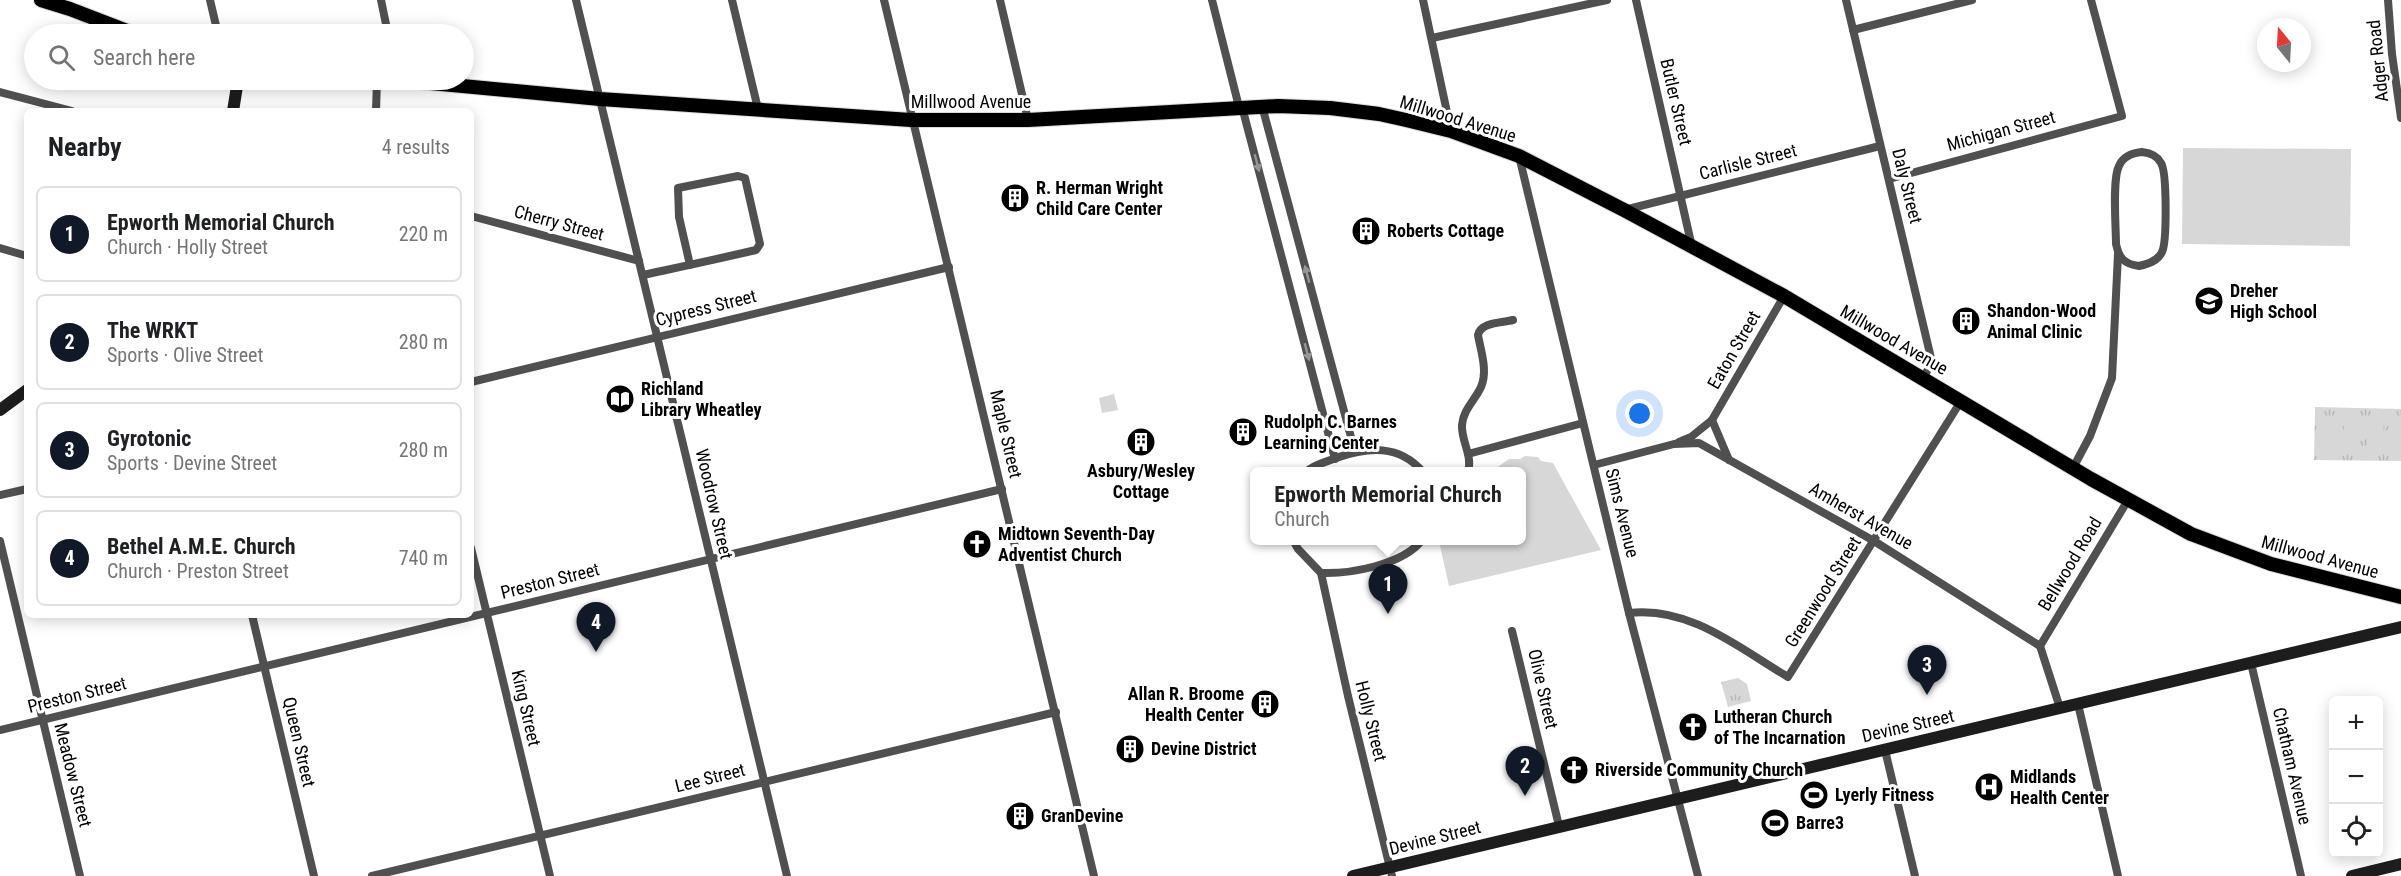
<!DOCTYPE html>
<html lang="en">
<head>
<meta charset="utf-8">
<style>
  body { margin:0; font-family:"Roboto Condensed",sans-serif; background:#f6f6f6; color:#202124 }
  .controls { position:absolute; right:18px; bottom:18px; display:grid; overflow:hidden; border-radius:9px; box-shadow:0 3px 15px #0003 }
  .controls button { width:54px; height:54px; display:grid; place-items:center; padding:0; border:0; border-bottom:2px solid #e0e0e0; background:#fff; color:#202124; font:30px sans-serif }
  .compass { position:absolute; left:2257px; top:18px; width:54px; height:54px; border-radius:50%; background:#fff; box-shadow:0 3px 15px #0003; rotate:342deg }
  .you { position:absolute; left:1640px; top:414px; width:21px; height:21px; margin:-15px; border:4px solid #fff; border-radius:50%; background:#1a73e8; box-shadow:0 0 0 9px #1a73e833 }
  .badge { display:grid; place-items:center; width:39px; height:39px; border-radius:50%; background:#111827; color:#fff; font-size:20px; font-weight:700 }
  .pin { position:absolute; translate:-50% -50px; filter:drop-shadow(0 2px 3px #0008) }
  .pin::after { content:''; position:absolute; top:32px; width:21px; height:18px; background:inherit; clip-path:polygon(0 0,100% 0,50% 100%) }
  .popup { position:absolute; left:1250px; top:467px; width:276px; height:78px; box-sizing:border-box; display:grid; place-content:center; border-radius:9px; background:#fff; filter:drop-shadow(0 2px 4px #0005); font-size:20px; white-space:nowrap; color:#757577 }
  .popup b { font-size:22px; color:#202124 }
  .popup::after { content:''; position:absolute; left:50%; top:100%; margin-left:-12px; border:12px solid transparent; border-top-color:#fff }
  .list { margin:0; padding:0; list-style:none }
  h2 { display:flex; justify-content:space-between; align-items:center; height:78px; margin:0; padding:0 24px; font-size:26px }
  h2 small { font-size:20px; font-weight:400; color:#757577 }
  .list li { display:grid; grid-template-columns:39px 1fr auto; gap:18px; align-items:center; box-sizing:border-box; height:96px; margin:0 12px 12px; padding:0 12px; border:2px solid #e0e0e0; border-radius:9px }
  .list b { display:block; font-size:22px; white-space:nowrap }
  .list p { margin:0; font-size:20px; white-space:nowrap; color:#757577 }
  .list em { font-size:20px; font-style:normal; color:#757577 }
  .icon { flex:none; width:33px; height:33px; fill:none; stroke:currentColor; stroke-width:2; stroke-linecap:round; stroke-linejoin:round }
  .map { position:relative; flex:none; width:2401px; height:876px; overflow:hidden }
  .search { position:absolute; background:#fff; box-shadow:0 3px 15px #0003; left:24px; top:24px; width:450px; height:66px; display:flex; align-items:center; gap:15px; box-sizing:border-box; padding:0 21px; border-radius:33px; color:#757577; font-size:22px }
  .panel { position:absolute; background:#fff; box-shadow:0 3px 15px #0003; left:24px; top:108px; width:450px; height:510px; border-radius:9px }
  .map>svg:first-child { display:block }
  .grass { fill:url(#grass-tufts) }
  .pitch { fill:#d7d7d7 }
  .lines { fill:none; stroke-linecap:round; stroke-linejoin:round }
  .primary-casing { stroke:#dbdbdb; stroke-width:16 }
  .street { stroke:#505050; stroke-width:8 }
  .secondary { stroke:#1d1d1d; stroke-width:12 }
  .primary { stroke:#000; stroke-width:14 }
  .oneway { fill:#969696 }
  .labels { text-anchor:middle; stroke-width:6; stroke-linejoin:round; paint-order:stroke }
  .street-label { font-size:18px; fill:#000; stroke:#fff }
  .poi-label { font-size:18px; font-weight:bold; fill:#000; stroke:#fff; text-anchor:start }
</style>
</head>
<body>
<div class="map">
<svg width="2401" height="876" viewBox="0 0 2401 876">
  <defs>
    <pattern id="grass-tufts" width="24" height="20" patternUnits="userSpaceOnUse" patternTransform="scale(1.5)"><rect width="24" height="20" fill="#d7d7d7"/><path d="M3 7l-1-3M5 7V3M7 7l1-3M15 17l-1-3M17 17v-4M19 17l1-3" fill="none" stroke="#b7b7b7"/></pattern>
  </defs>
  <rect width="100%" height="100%" fill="#fff"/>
  <g class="grass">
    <path d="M2315 407 2401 409V461L2314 460Z"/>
    <path d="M1738 678 1747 684 1751 701 1728 707 1721 682Z"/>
  </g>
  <g class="pitch">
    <path d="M2183 148 2351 149 2350 246 2182 244Z"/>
    <path d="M1114 394 1118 410 1102 413 1099 398Z"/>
    <path d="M2320 416H2336V451H2319Z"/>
    <path d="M2344 417H2360L2359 451H2343Z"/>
    <path d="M2368 417H2384L2383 452H2367Z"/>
    <rect x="2391" y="418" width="10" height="34"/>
    <path d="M1525 456 1538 457 1541 461 1553 463 1601 550 1449 586 1439 541 1522 540V472L1492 471 1509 459H1520Z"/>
  </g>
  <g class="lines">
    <g class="primary-casing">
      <g id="primary">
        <path d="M41 0 70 9 135 34"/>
        <path d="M399 80 600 99 911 120H1028L1278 106 1330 108 1379 114 1406 120 1451 131 1519 156 1624 210 1784 296 2091 479 2191 534 2271 564 2401 597"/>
      </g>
    </g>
    <g class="street">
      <path d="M210 0 218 34"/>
      <path d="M381 0 388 34"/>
      <path d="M576 0 787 876"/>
      <path d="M732 0 758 109"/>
      <path d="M884 0 1094 876"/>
      <path d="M1000 0 1028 120"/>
      <path d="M1212 0 1239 107"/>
      <path d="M1423 0 1451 131"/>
      <path d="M1636 0 1692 247"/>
      <path d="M1846 0 1931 358 1930 366 1923 378"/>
      <path d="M2388 0 2392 54 2401 118"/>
      <path d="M1853 30 1972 0"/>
      <path d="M1432 38 1607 0"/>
      <path d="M0 92 72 111"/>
      <path d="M1262 106 1355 452"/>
      <path d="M1242 107 1335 459"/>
      <path d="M376 111 377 80"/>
      <path d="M2142 152C2150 153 2157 155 2161 163 2167 172 2167 242 2162 252 2158 261 2148 264 2139 266 2124 264 2119 258 2116 244 2116 227 2112 179 2119 166 2123 156 2132 153 2142 152Z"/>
      <path d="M1519 156 1629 613 1698 876"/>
      <path d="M1889 179 2122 116 2091 0"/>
      <path d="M1624 210 1880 146"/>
      <path d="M471 216 639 261"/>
      <path d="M0 248 27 256"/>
      <path d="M643 275C680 267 718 259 756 250L760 244 745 178 738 176 678 188 679 217 690 265"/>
      <path d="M471 382 949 267"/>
      <path d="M1712 420 1729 460"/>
      <path d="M1679 442 1691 437 1712 420 1784 296"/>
      <path d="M1468 454 1583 423"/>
      <path d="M1594 465 1674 444 1699 443 1874 541 2040 646 2060 708"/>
      <path d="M2073 468 2090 436 2112 378 2118 254"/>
      <path d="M1306 472C1315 464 1326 462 1336 458 1368 447 1399 444 1423 472"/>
      <path d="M1468 472C1473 456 1461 441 1462 425 1463 410 1475 400 1481 387 1488 371 1481 352 1478 335 1481 322 1501 323 1513 320"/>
      <path d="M0 495 27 489"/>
      <path d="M1293 540 1298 549 1321 573C1350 574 1403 565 1422 540"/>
      <path d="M0 541 80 876"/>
      <path d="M471 548 550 876"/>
      <path d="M1321 573 1348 696 1392 876"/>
      <path d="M1629 613C1690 606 1739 648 1788 677L1961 401"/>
      <path d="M252 615 314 876"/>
      <path d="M1512 631 1559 826"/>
      <path d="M2040 646 2128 500"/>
      <path d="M2251 663 2301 876"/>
      <path d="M2078 704 2118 876"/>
      <path d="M0 730 1002 489"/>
      <path d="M1885 750 1915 876"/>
      <path d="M372 876 1056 712"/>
    </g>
    <g class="secondary">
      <path d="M233 111 238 80"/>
      <path d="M0 410 27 390"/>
      <path d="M1353 876 2401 627"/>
      <path d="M2352 876 2401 864"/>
    </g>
    <use href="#primary" class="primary"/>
  </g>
  <defs><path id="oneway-solid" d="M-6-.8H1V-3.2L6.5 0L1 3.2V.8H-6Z" transform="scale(1.5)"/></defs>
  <g class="oneway">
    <use href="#oneway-solid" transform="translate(1257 163) rotate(75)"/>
    <use href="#oneway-solid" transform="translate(1307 274) rotate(-105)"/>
    <use href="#oneway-solid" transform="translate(1307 352) rotate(75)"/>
  </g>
  <defs>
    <g id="building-disc" transform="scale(1.5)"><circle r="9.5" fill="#000" stroke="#fff"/><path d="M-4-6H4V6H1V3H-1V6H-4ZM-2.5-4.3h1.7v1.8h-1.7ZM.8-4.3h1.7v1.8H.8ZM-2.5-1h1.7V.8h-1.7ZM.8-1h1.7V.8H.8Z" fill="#fff"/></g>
    <g id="school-disc" transform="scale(1.5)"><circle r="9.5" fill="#000" stroke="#fff"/><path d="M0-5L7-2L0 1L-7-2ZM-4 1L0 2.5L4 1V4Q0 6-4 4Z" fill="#fff"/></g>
    <g id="library-disc" transform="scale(1.5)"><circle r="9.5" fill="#000" stroke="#fff"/><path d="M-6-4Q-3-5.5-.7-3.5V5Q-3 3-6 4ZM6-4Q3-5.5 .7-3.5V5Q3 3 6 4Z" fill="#fff"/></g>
    <g id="church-disc" transform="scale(1.5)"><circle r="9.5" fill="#000" stroke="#fff"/><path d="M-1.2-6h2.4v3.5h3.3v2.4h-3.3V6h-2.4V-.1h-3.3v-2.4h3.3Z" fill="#fff"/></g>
    <g id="hospital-disc" transform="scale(1.5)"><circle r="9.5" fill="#000" stroke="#fff"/><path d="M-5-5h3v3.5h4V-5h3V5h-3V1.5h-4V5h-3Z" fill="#fff"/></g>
    <g id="stadium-disc" transform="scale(1.5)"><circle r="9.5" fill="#000" stroke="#fff"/><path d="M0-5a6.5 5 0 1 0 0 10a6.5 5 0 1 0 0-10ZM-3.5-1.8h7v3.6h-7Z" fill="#fff"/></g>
  </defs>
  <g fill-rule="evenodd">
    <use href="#building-disc" x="1015" y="198"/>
    <use href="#building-disc" x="1366" y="231"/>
    <use href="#school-disc" x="2209" y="301"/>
    <use href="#building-disc" x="1966" y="321"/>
    <use href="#library-disc" x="620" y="399"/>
    <use href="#building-disc" x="1243" y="432"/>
    <use href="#building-disc" x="1141" y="442"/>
    <use href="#church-disc" x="977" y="544"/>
    <use href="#building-disc" x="1265" y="704"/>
    <use href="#church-disc" x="1693" y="727"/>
    <use href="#building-disc" x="1130" y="749"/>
    <use href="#church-disc" x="1574" y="770"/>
    <use href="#hospital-disc" x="1989" y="787"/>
    <use href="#stadium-disc" x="1814" y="795"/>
    <use href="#building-disc" x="1020" y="816"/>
    <use href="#stadium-disc" x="1775" y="823"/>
  </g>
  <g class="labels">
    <g class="street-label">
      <text transform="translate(2378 61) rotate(-96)" y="6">Adger Road</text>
      <text x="971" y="108">Millwood Avenue</text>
      <text transform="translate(1676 102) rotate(77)" y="6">Butler Street</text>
      <text transform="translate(1458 119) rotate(17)" y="6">Millwood Avenue</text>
      <text transform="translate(2001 131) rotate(-15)" y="6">Michigan Street</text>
      <text transform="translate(1748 162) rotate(-14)" y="6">Carlisle Street</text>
      <text transform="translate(1907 186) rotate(76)" y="6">Daly Street</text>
      <text transform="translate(559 223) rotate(15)" y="6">Cherry Street</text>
      <text transform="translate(706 308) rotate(-14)" y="6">Cypress Street</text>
      <text transform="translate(1894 340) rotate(30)" y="6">Millwood Avenue</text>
      <text transform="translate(1734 350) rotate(-60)" y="6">Eaton Street</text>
      <text transform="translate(1006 434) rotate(77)" y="6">Maple Street</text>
      <text transform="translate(714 504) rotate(77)" y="6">Woodrow Street</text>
      <text transform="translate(1622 513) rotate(76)" y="6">Sims Avenue</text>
      <text transform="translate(1861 516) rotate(30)" y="6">Amherst Avenue</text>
      <text transform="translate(2320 557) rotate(15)" y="6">Millwood Avenue</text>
      <text transform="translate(2070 564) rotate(-59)" y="6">Bellwood Road</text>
      <text transform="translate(550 581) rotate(-14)" y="6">Preston Street</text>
      <text transform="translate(1823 592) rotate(-58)" y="6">Greenwood Street</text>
      <text transform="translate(1543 689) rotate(77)" y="6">Olive Street</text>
      <text transform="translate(77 695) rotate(-14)" y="6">Preston Street</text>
      <text transform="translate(526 708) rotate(77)" y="6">King Street</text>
      <text transform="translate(1371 721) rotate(76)" y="6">Holly Street</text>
      <text transform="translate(1908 726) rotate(-13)" y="6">Devine Street</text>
      <text transform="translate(299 742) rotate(77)" y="6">Queen Street</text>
      <text transform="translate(2292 766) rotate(77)" y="6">Chatham Avenue</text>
      <text transform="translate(73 775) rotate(76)" y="6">Meadow Street</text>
      <text transform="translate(710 778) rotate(-14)" y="6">Lee Street</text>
      <text transform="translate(1435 838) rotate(-14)" y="6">Devine Street</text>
    </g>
    <g class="poi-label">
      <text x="1036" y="194">R. Herman Wright<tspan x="1036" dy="21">Child Care Center</tspan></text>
      <text x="1387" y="237">Roberts Cottage</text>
      <text x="2230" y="297">Dreher<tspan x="2230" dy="21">High School</tspan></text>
      <text x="1987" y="317">Shandon-Wood<tspan x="1987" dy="21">Animal Clinic</tspan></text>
      <text x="641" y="395">Richland<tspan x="641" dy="21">Library Wheatley</tspan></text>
      <text x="1264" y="428">Rudolph C. Barnes<tspan x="1264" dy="21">Learning Center</tspan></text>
      <text x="1141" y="477" text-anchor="middle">Asbury/Wesley<tspan x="1141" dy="21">Cottage</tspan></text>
      <text x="998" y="540">Midtown Seventh-Day<tspan x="998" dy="21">Adventist Church</tspan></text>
      <text x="1244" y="700" text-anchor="end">Allan R. Broome<tspan x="1244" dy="21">Health Center</tspan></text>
      <text x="1714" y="723">Lutheran Church<tspan x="1714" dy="21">of The Incarnation</tspan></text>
      <text x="1151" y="755">Devine District</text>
      <text x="1595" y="776">Riverside Community Church</text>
      <text x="2010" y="783">Midlands<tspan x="2010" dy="21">Health Center</tspan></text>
      <text x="1835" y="801">Lyerly Fitness</text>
      <text x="1041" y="822">GranDevine</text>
      <text x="1796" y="829">Barre3</text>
    </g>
  </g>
</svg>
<div class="controls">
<button>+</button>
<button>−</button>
<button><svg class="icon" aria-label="locate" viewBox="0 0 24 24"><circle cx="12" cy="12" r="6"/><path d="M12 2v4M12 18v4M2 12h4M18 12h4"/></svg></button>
</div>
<svg class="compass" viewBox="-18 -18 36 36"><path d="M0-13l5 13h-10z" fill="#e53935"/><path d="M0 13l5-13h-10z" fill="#757577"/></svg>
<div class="you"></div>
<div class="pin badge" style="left:1388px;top:614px">1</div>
<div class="popup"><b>Epworth Memorial Church</b>Church</div>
<div class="pin badge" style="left:1525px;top:796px">2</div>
<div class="pin badge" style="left:1927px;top:695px">3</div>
<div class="pin badge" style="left:596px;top:652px">4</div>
<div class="search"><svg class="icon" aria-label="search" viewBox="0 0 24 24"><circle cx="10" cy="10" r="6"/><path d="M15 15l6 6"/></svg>Search here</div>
<section class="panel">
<h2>Nearby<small>4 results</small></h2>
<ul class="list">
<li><span class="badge">1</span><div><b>Epworth Memorial Church</b><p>Church · Holly Street</p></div><em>220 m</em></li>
<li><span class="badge">2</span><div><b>The WRKT</b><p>Sports · Olive Street</p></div><em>280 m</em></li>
<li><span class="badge">3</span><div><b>Gyrotonic</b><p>Sports · Devine Street</p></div><em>280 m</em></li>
<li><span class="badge">4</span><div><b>Bethel A.M.E. Church</b><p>Church · Preston Street</p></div><em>740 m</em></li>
</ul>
</section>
</div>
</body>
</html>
